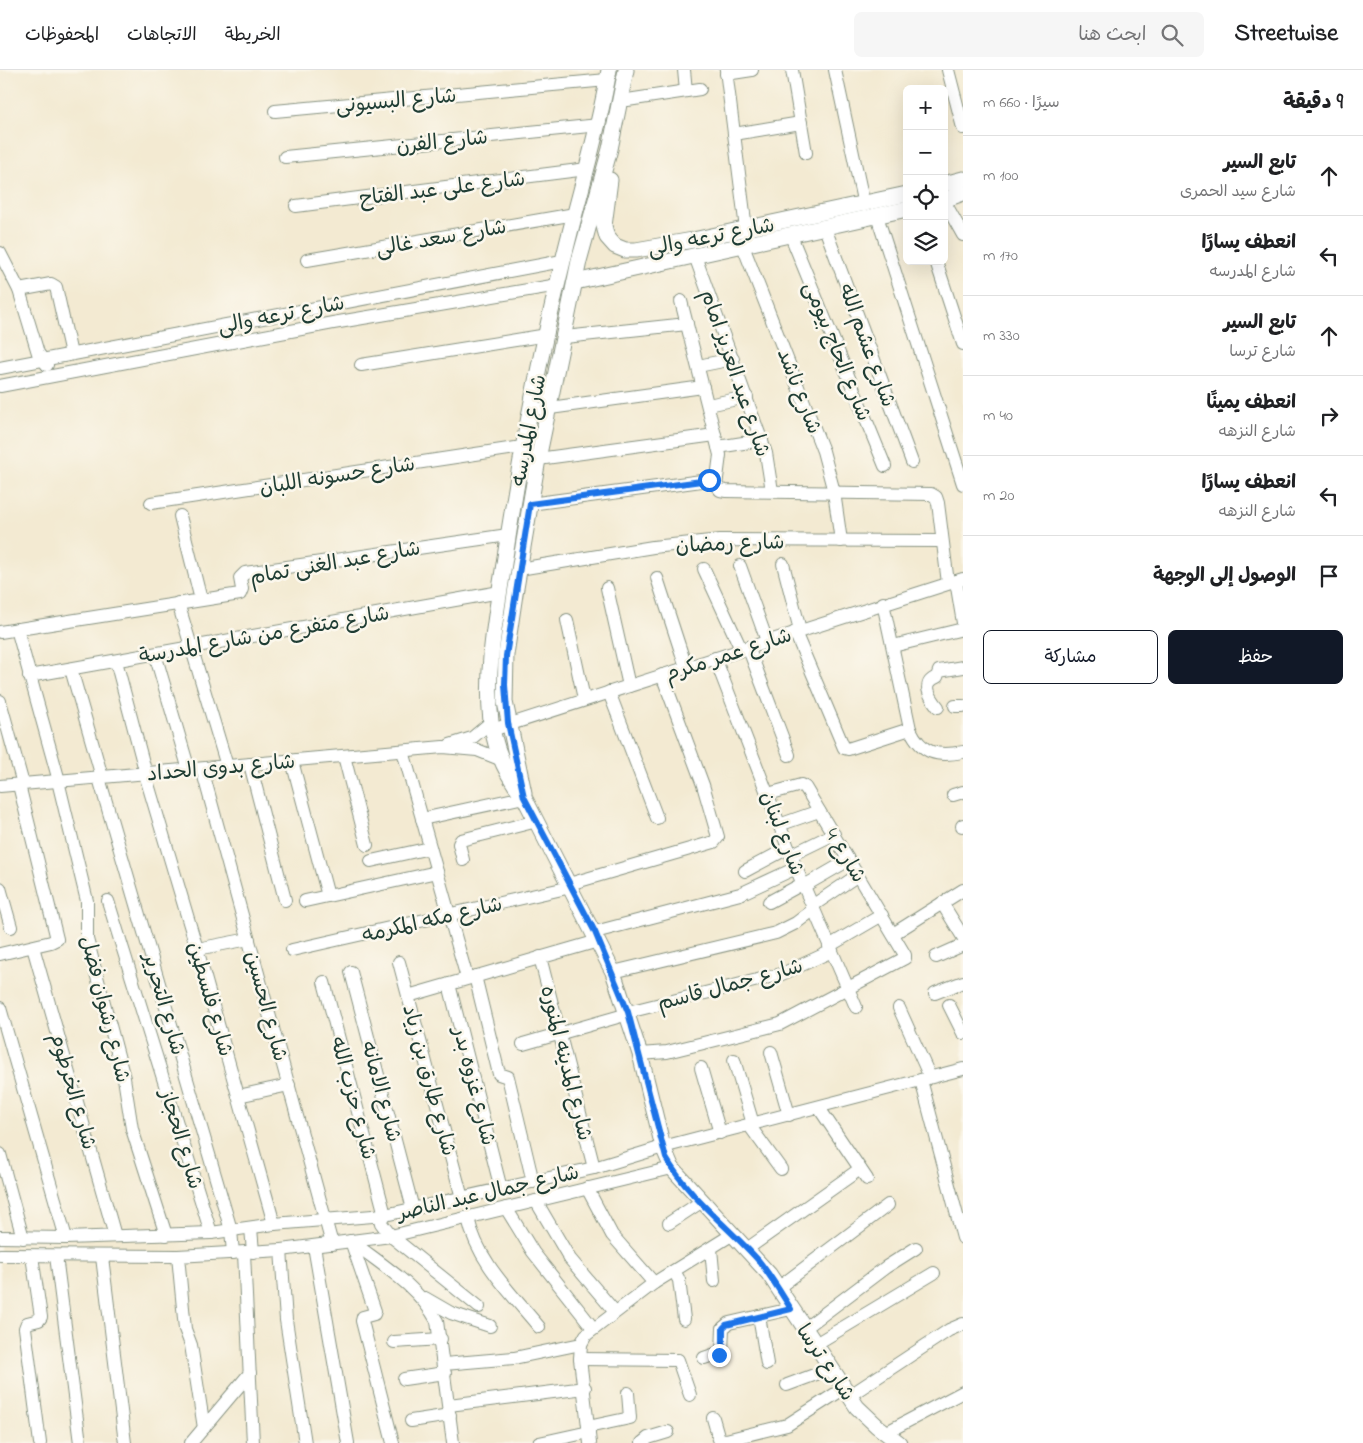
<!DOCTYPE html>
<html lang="ar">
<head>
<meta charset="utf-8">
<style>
  body { margin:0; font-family:"Indie Flower","Playpen Sans Arabic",sans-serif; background:#f6f6f6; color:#202124; direction:rtl }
  .controls { position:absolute; right:15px; top:15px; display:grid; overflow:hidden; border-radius:8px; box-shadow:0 5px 20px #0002 }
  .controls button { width:45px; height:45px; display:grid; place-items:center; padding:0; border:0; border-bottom:1px solid #e0e0e0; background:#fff; color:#202124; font:25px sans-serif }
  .stop { position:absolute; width:15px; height:15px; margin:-11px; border:4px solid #1a73e8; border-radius:50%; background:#fff }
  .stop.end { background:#1a73e8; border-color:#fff; box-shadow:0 1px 5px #0008 }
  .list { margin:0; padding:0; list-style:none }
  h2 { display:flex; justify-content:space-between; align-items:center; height:65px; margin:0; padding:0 20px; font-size:21px }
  h2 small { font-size:16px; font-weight:400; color:#757577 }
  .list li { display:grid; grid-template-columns:32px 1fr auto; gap:15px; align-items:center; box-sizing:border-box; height:80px; padding:0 20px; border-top:1px solid #e0e0e0 }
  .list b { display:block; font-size:19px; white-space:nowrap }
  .list p { margin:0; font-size:16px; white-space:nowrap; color:#757577 }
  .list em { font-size:16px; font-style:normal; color:#757577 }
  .actions { display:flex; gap:10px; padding:15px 20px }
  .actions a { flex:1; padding:11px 0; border:1px solid #111827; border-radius:8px; text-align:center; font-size:18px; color:#111827 }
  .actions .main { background:#111827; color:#fff }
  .icon { flex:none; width:28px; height:28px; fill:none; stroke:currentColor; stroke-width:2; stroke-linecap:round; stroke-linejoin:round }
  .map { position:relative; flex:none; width:963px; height:1373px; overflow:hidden; direction:ltr }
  header { display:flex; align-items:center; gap:30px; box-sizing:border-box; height:70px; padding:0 25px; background:#fff; border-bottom:1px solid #e0e0e0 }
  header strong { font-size:24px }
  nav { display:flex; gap:28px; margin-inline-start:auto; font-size:18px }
  .search { width:350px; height:45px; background:#f6f6f6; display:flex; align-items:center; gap:12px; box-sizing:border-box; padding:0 18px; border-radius:8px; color:#757577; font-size:19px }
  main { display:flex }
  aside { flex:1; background:#fff }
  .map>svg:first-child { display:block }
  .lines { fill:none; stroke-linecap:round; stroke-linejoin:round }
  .minor-casing { stroke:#899483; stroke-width:14 }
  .major-casing { stroke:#899483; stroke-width:17 }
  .minor { stroke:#fff; stroke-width:12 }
  .major { stroke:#fff; stroke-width:15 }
  .route { stroke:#1a73e8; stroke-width:6 }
  .labels { text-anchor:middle; stroke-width:5; stroke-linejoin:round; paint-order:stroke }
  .street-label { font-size:21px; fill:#1f3d34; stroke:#fbf7ec }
</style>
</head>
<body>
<header>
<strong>Streetwise</strong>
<div class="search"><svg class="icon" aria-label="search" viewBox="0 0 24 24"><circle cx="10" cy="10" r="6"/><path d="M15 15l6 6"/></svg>ابحث هنا</div>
<nav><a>الخريطة</a><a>الاتجاهات</a><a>المحفوظات</a></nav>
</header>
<main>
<aside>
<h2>9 دقيقة<small>سيرًا · 660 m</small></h2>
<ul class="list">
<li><svg class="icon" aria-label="ahead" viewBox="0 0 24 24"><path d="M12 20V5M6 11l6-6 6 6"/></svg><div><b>تابع السير</b><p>شارع سيد الحمرى</p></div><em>100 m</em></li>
<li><svg class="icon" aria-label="left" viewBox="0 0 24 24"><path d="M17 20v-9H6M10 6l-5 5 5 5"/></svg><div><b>انعطف يسارًا</b><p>شارع المدرسه</p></div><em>170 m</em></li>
<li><svg class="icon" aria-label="ahead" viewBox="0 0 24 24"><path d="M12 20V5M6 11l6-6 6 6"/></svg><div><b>تابع السير</b><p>شارع ترسا</p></div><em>330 m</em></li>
<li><svg class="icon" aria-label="right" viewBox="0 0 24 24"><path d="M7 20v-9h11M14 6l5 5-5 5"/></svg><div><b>انعطف يمينًا</b><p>شارع النزهه</p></div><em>40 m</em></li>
<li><svg class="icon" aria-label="left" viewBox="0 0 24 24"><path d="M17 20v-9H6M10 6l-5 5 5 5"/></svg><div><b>انعطف يسارًا</b><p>شارع النزهه</p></div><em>20 m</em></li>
<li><svg class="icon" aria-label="arrive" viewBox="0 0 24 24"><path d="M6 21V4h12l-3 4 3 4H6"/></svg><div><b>الوصول إلى الوجهة</b></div></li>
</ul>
<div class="actions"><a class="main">حفظ</a><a>مشاركة</a></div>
</aside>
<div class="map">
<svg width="963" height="1373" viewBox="0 0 963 1373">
  <rect width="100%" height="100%" fill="#fbf7ec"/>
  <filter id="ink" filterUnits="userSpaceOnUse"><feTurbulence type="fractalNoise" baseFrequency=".02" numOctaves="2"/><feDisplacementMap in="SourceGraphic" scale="10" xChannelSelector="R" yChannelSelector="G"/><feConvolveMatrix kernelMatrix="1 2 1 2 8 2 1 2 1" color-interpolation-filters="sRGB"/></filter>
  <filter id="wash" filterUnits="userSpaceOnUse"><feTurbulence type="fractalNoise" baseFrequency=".0096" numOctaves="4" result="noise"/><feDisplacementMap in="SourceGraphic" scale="20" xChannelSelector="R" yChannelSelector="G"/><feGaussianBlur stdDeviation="1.12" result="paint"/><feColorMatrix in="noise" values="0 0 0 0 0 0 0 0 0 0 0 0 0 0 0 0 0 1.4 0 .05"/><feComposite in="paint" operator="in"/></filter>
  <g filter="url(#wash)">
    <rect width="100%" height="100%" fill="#f3ead2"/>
  </g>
  <g filter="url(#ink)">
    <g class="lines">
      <g class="minor-casing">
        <g id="minor">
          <path d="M684 0 686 21"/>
          <path d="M726 0 746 159"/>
          <path d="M792 0 806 83"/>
          <path d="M835 0 864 135"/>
          <path d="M948 0 963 58"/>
          <path d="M726 4 752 0"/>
          <path d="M621 31 700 19"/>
          <path d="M275 41 607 10"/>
          <path d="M734 64 801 53"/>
          <path d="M285 87 599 55"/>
          <path d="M944 131 963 165"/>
          <path d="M296 136 587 99"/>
          <path d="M877 146 963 414"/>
          <path d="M825 158 912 392"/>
          <path d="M791 166 885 396"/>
          <path d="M743 176 823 381 834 422 841 471"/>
          <path d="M0 183 19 220 38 283 47 295"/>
          <path d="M695 186 766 383 772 421"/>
          <path d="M307 190 575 144"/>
          <path d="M936 191 963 274"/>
          <path d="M19 220 51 214 56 217 71 284"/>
          <path d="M681 231 720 385 716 416"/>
          <path d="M565 267 687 254"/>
          <path d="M361 295 547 265"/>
          <path d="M698 296 733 289"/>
          <path d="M0 298 562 191"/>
          <path d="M0 316 333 253 558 215"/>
          <path d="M708 335 747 327"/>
          <path d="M531 339 550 338 703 317"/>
          <path d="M718 377 762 370"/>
          <path d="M538 389 715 365"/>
          <path d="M151 433 522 377"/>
          <path d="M530 434 709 410 714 412 720 420 726 421 931 424 936 427 938 433 948 513"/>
          <path d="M180 446 201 530"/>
          <path d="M783 494 800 560"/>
          <path d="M740 496 767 571"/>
          <path d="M519 499 653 477 720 470 942 471"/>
          <path d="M704 499 741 579"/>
          <path d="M657 508 686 597"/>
          <path d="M956 511 963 553"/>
          <path d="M607 518 629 616"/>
          <path d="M178 533 227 696"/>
          <path d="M883 533 910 659C922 684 937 687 963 682"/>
          <path d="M567 550 584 629"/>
          <path d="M17 559 59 711"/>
          <path d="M0 562 240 524 242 519 240 508 245 503 508 465"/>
          <path d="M795 562 844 678 848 679 910 659"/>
          <path d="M893 576 963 559"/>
          <path d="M748 577 789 685"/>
          <path d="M155 584 189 700"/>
          <path d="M715 588 796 798 856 937"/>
          <path d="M116 591 146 704"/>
          <path d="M71 599 102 707"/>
          <path d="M29 606 500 522"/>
          <path d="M609 622 657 748"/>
          <path d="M0 631 23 714"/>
          <path d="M955 636H963"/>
          <path d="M938 637C930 627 921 613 937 607L939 601 963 597"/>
          <path d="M492 660 963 509"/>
          <path d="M450 675 472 668 491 652"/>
          <path d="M403 681 467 908"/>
          <path d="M344 686 367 775"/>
          <path d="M292 691 328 826"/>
          <path d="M250 694 285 830"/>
          <path d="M202 699 332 1174"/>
          <path d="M145 704 197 879 274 1154"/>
          <path d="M99 708 231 1160 233 1183"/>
          <path d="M58 711 87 831V869L124 1008 132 1059 166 1165"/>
          <path d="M0 716 443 677 477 680 502 690"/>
          <path d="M953 725 963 722"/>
          <path d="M422 749 524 727"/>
          <path d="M779 755 819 741"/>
          <path d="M962 756 963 755"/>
          <path d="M791 785 834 764"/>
          <path d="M463 790 459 774 461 770 537 751"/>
          <path d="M371 791 430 778"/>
          <path d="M745 801 788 778"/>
          <path d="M569 814 714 772 718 767 703 715 662 605"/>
          <path d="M804 816 849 790"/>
          <path d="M0 818 11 857"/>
          <path d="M108 831 211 1163"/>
          <path d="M305 831 437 802"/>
          <path d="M769 832 802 814"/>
          <path d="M942 833 963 867"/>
          <path d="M812 836 858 805"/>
          <path d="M595 862 740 824 796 798"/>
          <path d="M893 864 963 820"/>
          <path d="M829 876 882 845"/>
          <path d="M33 877 115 1166"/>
          <path d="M197 879 249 869"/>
          <path d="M292 880 571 817"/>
          <path d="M0 884 51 872 57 869 19 715"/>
          <path d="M540 887 594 1098"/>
          <path d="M936 887 963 875"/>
          <path d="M399 892 462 1128"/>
          <path d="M351 902 413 1139"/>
          <path d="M613 902 776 863 796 853 813 840"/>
          <path d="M475 906 499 1004 508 1007 533 1112"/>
          <path d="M324 912 385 1145"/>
          <path d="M449 914 501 1119"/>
          <path d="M935 923 963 912"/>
          <path d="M408 926 598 871"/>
          <path d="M949 935 963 963"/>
          <path d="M0 938 66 1168"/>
          <path d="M899 938 930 1007"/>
          <path d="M628 942 782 904 832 881"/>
          <path d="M523 974 628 944"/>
          <path d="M771 982 789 1045"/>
          <path d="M640 984 667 982 780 954 905 888V885L805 717 801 715 768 724"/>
          <path d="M734 990 753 1054"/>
          <path d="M701 998 720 1063"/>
          <path d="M921 1010 963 1168"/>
          <path d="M238 1026 289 1015"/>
          <path d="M819 1038 867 1109"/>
          <path d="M749 1055 781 1099"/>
          <path d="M0 1084 23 1168"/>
          <path d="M587 1118 612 1165 654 1213"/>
          <path d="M536 1131 570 1189 615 1242"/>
          <path d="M506 1138 533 1182 593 1258"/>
          <path d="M379 1145 381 1153 391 1166 479 1237"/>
          <path d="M468 1148C477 1191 512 1224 539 1257"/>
          <path d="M669 1153 701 1132"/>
          <path d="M251 1158 253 1182"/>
          <path d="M0 1167 66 1168 211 1163 274 1154 385 1145 594 1098 663 1077 963 999"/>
          <path d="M351 1171C382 1195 418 1216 437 1251L453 1373"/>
          <path d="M351 1171 375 1241 374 1244 363 1247 362 1251 393 1373"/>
          <path d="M314 1176 348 1373"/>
          <path d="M711 1179 714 1211"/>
          <path d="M747 1179 860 1099"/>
          <path d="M281 1180 286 1250 305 1373"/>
          <path d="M244 1183 253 1373"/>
          <path d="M0 1185 178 1186 281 1180 391 1166 672 1098"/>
          <path d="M32 1186 41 1247 39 1250 27 1253 25 1258 40 1373"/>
          <path d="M56 1186 80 1373"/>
          <path d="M178 1186 185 1259 191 1275 204 1358"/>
          <path d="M102 1187 125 1373"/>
          <path d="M674 1201 679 1210 684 1249"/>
          <path d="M778 1218 888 1135"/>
          <path d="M425 1228 451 1243 490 1256"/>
          <path d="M759 1246 767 1294"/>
          <path d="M804 1259 886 1197 916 1178"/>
          <path d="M394 1272 441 1269"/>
          <path d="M814 1275 934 1203"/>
          <path d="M704 1288 722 1282 723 1258 729 1253 791 1239"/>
          <path d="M580 1289 678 1290 690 1325"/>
          <path d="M444 1294 514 1288 581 1274"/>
          <path d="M404 1309 445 1303"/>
          <path d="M787 1315 830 1299"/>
          <path d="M849 1326 949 1260 963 1254"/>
          <path d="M449 1335 585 1318"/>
          <path d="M713 1348 719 1369 726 1370 787 1355 843 1319"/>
          <path d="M411 1351 450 1345"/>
          <path d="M588 1357 630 1348 628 1323"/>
          <path d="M885 1363 963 1322"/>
          <path d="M191 1373 250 1303"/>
          <path d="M539 1373 589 1362"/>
          <path d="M590 1373 580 1289 581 1274 586 1265 654 1213 733 1164"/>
          <path d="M642 1373 648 1368 668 1362"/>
        </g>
      </g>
      <g class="major-casing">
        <g id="major">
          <path d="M609 0C598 65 578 127 563 191 539 288 520 388 505 487 497 541 485 597 491 652 495 679 507 706 524 727L613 902 640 984 663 1077 672 1098 769 1204 857 1337 877 1356 899 1373"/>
          <path d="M610 110 604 156 607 167 615 176 625 180H636L693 170 907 124"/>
          <path d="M944 114 963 109"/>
          <path d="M944 130 963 123"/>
          <path d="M575 212 907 139"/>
          <path d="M524 723 505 632 506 585 515 524 538 389 579 191 610 79 626 0"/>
        </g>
      </g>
      <use href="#minor" class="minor"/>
      <use href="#major" class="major"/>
    </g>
  </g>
  <g class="lines" filter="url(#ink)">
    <path class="route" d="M709 410 530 434 506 586 505 615 508 653 524 727 595 862 628 942 666 1088C689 1128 729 1157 759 1191 771 1206 781 1223 791 1239L726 1255 723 1258V1281L719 1285"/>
  </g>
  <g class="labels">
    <g class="street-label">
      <text transform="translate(396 30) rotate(-5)" y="7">شارع البسيونى</text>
      <text transform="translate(442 71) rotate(-6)" y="7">شارع الفرن</text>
      <text transform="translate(442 118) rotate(-7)" y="7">شارع على عبد الفتاح</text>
      <text transform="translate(711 166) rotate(-11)" y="7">شارع ترعه والى</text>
      <text transform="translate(441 167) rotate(-10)" y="7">شارع سعد غالى</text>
      <text transform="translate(281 244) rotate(-11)" y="7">شارع ترعه والى</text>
      <text transform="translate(868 275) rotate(70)" y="7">شارع عشم الله</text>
      <text transform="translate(838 281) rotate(68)" y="7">شارع الحاج بيومى</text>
      <text transform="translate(736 303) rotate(71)" y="7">شارع عبد العزيز امام</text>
      <text transform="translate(800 321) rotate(69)" y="7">شارع ناشد</text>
      <text transform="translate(528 360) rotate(-79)" y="7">شارع المدرسه</text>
      <text transform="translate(337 405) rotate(-9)" y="7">شارع حسونه اللبان</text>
      <text transform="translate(730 473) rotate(-2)" y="7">شارع رمضان</text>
      <text transform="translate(335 492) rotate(-10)" y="7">شارع عبد الغنى تمام</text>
      <text transform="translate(264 564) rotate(-10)" y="7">شارع متفرع من شارع المدرسة</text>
      <text transform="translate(728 584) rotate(-18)" y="7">شارع عمر مكرم</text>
      <text transform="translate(221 697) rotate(-5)" y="7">شارع بدوى الحداد</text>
      <text transform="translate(783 763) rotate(69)" y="7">شارع لبنان</text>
      <text transform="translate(846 785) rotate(59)" y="7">شارع 4</text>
      <text transform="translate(432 849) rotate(-13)" y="7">شارع مكه المكرمه</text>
      <text transform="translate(730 914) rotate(-15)" y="7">شارع جمال قاسم</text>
      <text transform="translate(211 929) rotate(74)" y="7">شارع فلسطين</text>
      <text transform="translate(165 934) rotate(74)" y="7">شارع التحرير</text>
      <text transform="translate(267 936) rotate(75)" y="7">شارع الحسين</text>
      <text transform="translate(106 939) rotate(76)" y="7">شارع رشوان فضل</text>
      <text transform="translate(567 993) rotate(76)" y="7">شارع المدينه المنوره</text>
      <text transform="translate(430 1010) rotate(75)" y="7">شارع طارق بن زياد</text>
      <text transform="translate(475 1016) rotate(76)" y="7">شارع غزوه بدر</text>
      <text transform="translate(74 1021) rotate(74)" y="7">شارع الخرطوم</text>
      <text transform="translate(382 1021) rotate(75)" y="7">شارع الامانه</text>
      <text transform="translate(354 1028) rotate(75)" y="7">شارع حزب الله</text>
      <text transform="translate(182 1069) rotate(73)" y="7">شارع الحجاز</text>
      <text transform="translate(488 1122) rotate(-13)" y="7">شارع جمال عبد الناصر</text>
      <text transform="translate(826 1292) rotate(56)" y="7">شارع ترسا</text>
    </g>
  </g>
</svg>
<div class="controls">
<button>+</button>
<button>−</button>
<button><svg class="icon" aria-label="locate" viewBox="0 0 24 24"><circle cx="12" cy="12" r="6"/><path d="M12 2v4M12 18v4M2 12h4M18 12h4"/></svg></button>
<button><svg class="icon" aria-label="layers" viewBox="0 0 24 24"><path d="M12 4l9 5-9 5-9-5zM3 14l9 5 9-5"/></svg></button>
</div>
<div class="stop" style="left:709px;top:410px"></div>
<div class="stop end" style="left:719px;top:1285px"></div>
</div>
</main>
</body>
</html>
